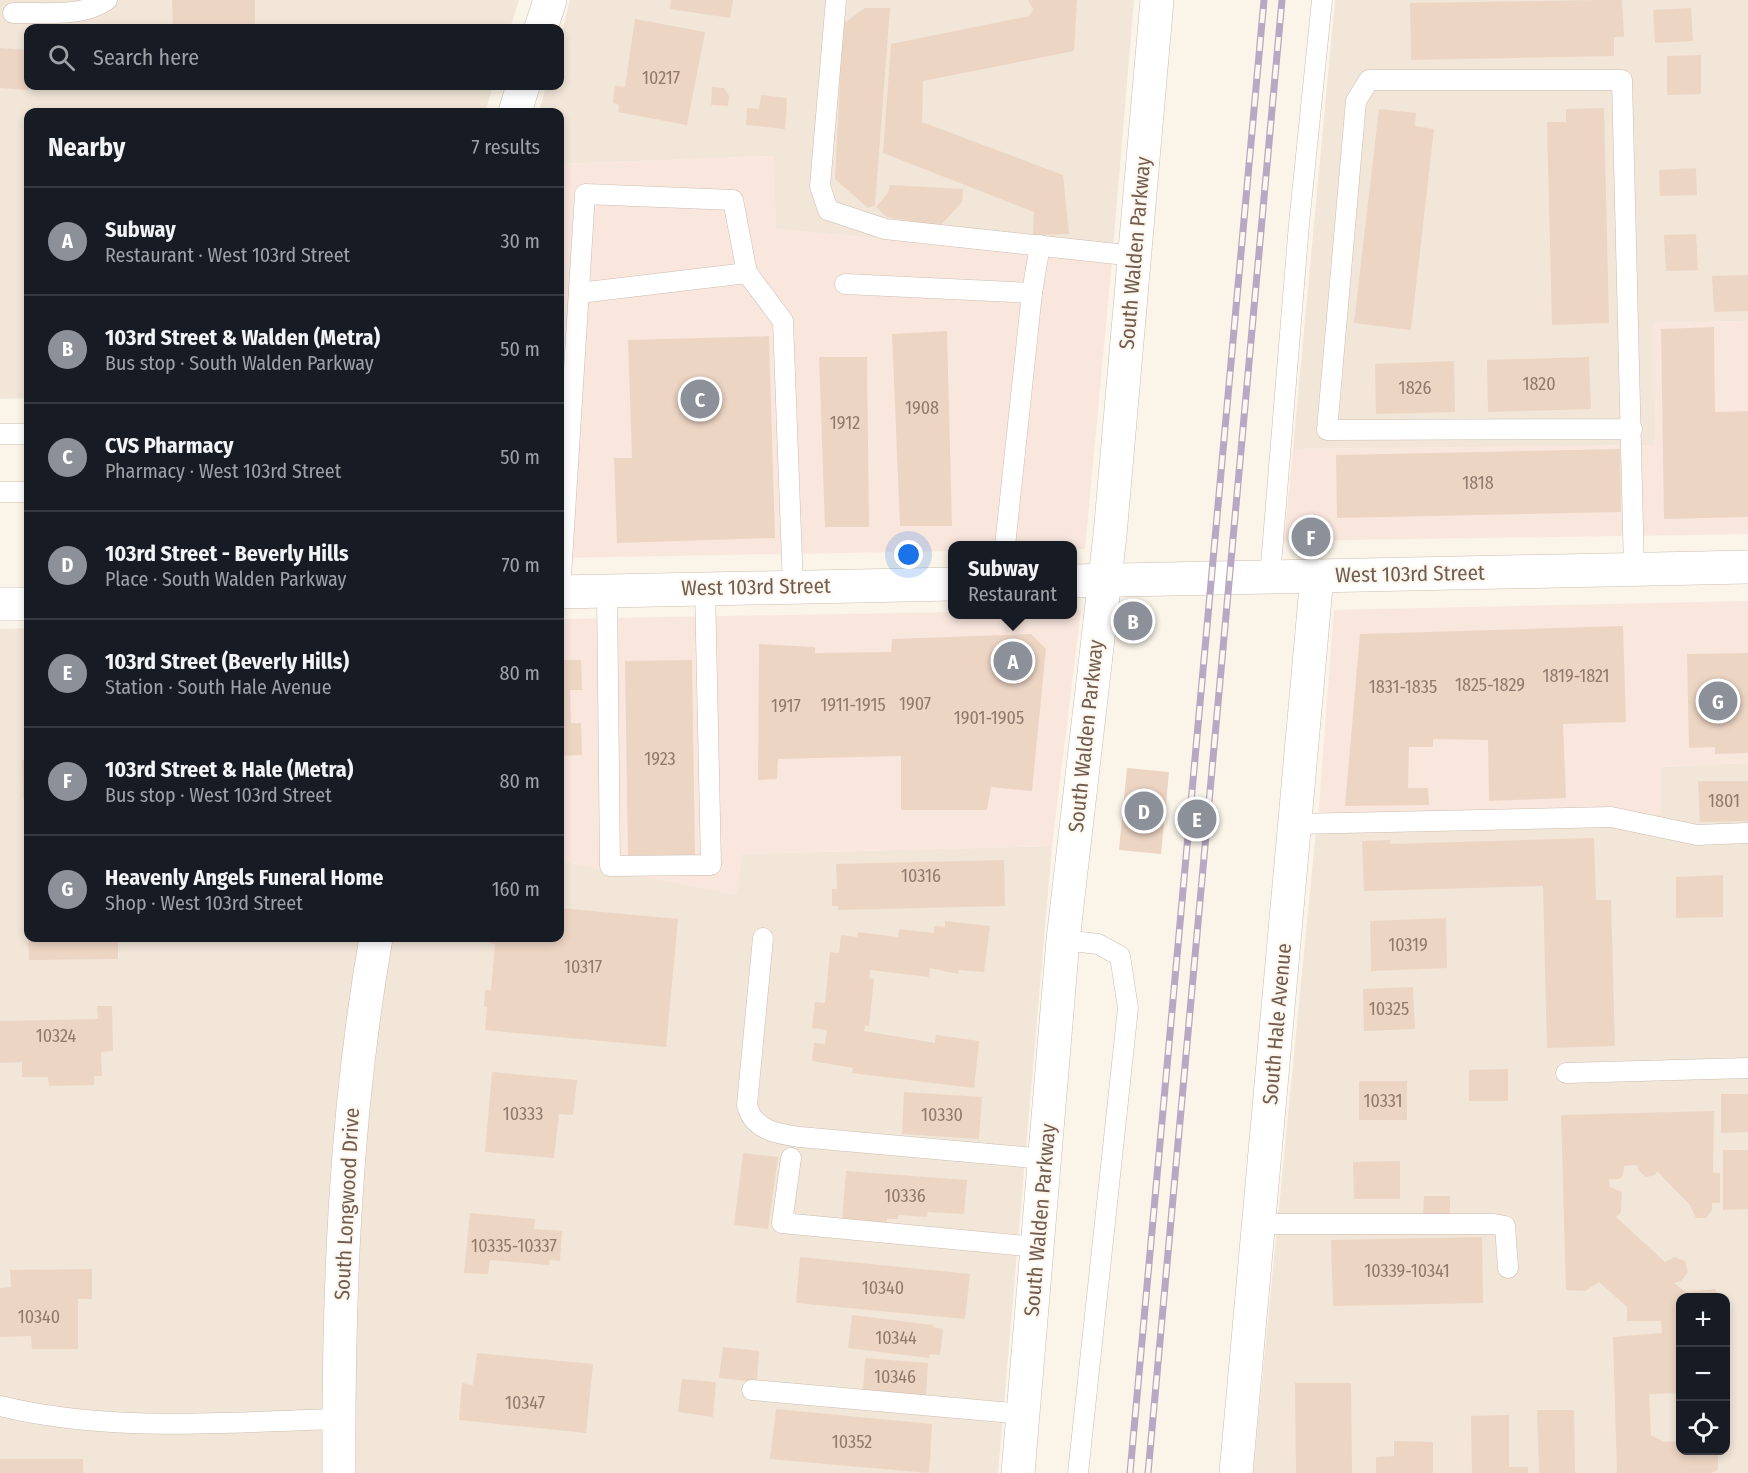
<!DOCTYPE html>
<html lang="en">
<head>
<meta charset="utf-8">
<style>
  body { margin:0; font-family:"Fira Sans Condensed",sans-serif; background:#20242c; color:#f1f3f6 }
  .controls { position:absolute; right:18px; bottom:18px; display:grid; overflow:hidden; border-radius:12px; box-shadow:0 3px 9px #0003 }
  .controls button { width:54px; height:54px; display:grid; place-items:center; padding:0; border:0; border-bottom:2px solid #363941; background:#171b24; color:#f1f3f6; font:30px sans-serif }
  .you { position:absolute; left:909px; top:555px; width:21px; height:21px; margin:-15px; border:4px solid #fff; border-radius:50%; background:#1a73e8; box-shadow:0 0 0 9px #1a73e833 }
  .badge { display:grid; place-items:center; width:39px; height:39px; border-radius:50%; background:#8c9099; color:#fff; font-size:20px; font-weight:700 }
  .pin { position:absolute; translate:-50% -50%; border:3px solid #fff; box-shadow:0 2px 6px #0006 }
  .popup { position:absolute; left:948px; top:541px; width:129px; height:78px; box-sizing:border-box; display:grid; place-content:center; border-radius:12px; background:#171b24; filter:drop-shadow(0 2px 4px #0005); font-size:20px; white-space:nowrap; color:#9ea1a6 }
  .popup b { font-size:22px; color:#f1f3f6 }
  .popup::after { content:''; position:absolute; left:50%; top:100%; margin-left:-12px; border:12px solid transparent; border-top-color:#171b24 }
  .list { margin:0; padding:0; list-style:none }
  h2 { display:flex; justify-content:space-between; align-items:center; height:78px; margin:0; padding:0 24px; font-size:26px }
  h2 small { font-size:20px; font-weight:400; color:#9ea1a6 }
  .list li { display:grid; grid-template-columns:39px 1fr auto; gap:18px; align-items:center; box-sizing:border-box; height:108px; padding:0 24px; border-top:2px solid #363941 }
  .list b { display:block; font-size:22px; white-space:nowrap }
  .list p { margin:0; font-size:20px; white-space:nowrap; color:#9ea1a6 }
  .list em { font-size:20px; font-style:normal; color:#9ea1a6 }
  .icon { flex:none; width:33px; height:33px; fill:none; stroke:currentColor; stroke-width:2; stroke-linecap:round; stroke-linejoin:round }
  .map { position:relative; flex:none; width:1748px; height:1473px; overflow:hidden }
  .search { position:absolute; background:#171b24; box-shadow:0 3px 9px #0003; left:24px; top:24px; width:540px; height:66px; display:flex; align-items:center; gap:15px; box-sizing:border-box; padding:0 21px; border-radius:12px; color:#9ea1a6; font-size:22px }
  .panel { position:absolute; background:#171b24; box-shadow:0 3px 9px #0003; left:24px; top:108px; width:540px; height:834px; border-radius:12px }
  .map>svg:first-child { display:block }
  .residential { fill:#f1e6d8; fill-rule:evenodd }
  .commercial { fill:#f9e7de }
  .building { fill:#edd5c4 }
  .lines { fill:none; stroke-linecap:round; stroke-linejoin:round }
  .lane-casing { stroke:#ccbcb0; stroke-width:21 }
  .street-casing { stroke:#ccbcb0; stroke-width:34 }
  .secondary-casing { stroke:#cebdae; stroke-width:34 }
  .lane { stroke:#fff; stroke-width:20 }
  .street { stroke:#fff; stroke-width:33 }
  .secondary { stroke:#fff; stroke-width:33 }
  .rail-casing { stroke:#b7a8c4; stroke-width:7 }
  .rail { stroke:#fdf8ef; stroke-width:4.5; stroke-dasharray:14; stroke-linecap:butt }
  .labels { text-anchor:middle; stroke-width:4.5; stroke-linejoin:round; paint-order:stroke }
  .number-label { font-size:18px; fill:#917a6c }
  .street-label { font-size:21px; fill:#725c4f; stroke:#fdf8ef }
</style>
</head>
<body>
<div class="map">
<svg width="1748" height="1473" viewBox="0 0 1748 1473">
  <rect width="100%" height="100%" fill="#faf4e9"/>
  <g class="residential">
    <path d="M0 0H519L510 28H28V86H493L485 112H28V398L0 399Z"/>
    <path d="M570 0H1134L1112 260 776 229 773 156 560 164V112H539L546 86H560V39Z"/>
    <path d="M1335 0H1748V321L1654 323 1656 445 1293 449Z"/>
    <path d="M28 628V938H560V863H572L736 894 742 854 1052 846 998 1473H0V629Z"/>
    <path d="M1748 763V1473H1253L1317 820 1661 814V767ZM1680 1298H1726V1450H1680Z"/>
  </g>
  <g class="commercial">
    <path d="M774 156 776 229 1112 260 1085 549H1073V546H953V551L560 558V164Z"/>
    <path d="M1748 321V534L1284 541 1293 449 1655 445 1653 323Z"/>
    <path d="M1748 601V763L1661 767V814L1318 820 1334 610Z"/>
    <path d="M1073 610H1081L1052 846 742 854 736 895 572 863H560V619L953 612V614H1073Z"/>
  </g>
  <g class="building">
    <path d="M172 0H255V28H173Z"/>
    <path d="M671 0H733L730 18 670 9Z"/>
    <path d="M1028 0H1077L1074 51 923 81 922 122 1063 175 1069 234 1033 235 1034 212 883 153 891 44 1029 16 1033 9Z"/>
    <path d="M1601 0H1622L1624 37H1614V56L1411 60 1410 3Z"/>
    <path d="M865 8H890L875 205 868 208 835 179 843 24Z"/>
    <path d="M1691 8 1693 41 1655 43 1653 10Z"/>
    <path d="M635 19 705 32 687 125 618 112 619 105 613 103 615 86 625 87Z"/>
    <path d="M0 48 28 50 29 90 0 88Z"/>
    <path d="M1701 55V94L1667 95V56Z"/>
    <path d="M712 87 724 88 729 96 728 106 711 105Z"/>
    <path d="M761 95 787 98 785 129 746 125 747 108 759 109Z"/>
    <path d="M1604 108 1609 323 1552 325 1547 122H1566V109Z"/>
    <path d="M1379 109 1416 113 1415 126 1434 129 1411 330 1354 323Z"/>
    <path d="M1696 168 1697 195 1660 196 1659 170Z"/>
    <path d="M890 185 963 189 962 202 940 226 887 217 876 207 888 193Z"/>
    <path d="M1696 234 1698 270 1666 271 1664 235Z"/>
    <path d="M1748 275V311L1714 312 1712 276Z"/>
    <path d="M1714 327 1715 412 1748 411V517L1664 519 1661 329Z"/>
    <path d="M947 331 952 526H900L892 334Z"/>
    <path d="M769 336 775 538 617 543 614 458H632L628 340Z"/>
    <path d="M819 357H867L869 527H825Z"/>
    <path d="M1589 357 1591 409 1488 412 1487 360Z"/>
    <path d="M1454 361 1455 412 1376 414 1375 364Z"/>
    <path d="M1620 449 1621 512 1337 518 1336 455Z"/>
    <path d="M1623 626 1626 722 1563 724 1566 798 1489 801 1488 740 1433 739V747H1409L1408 788H1428L1429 805 1345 806 1360 634Z"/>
    <path d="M1031 634 1046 649 1032 791 991 787 987 810H901V756L778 759 777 779 758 780 759 644 815 647V653L891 652 892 639Z"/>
    <path d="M1748 653V753L1715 754V747L1689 748 1687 654Z"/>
    <path d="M560 660H581L582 690H570L571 723H581L582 755 560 756Z"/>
    <path d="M692 660 695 856 628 857 625 661Z"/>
    <path d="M22 760H28V799H23Z"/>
    <path d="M1127 768 1169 772 1161 854 1119 850Z"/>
    <path d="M1698 781H1748V821L1700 822Z"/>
    <path d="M1594 838 1596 900H1611L1615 1046 1547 1048 1543 886 1364 891 1362 841 1390 840V844Z"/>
    <path d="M1004 860 1005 906 838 910V906H832V889H837L836 864Z"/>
    <path d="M1723 875V917L1676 918V877Z"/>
    <path d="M560 908 678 919 666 1047 485 1030 487 1007H484L485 990H491L495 944 489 943V938H560Z"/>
    <path d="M1446 918 1447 968 1371 971 1370 921Z"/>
    <path d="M945 921 990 926 984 972 959 970 958 974 930 968 929 977 870 970 869 978 874 979 869 1026H865L864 1031 935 1043 936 1035 979 1041 974 1088 852 1073 853 1068 812 1061 814 1043 825 1044 827 1030 812 1028 815 1002 825 1003 830 952 839 953 841 935 857 937 858 932 898 937 899 929 934 933V926L945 927Z"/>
    <path d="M28 938H118V959L29 960Z"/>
    <path d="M1413 987 1415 1029 1364 1031 1363 989Z"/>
    <path d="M97 1006H112L113 1051 101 1052 102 1076H94V1085L49 1086 48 1077H22V1062L0 1063V1021L98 1019Z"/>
    <path d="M1508 1069V1101H1469V1070Z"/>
    <path d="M492 1072 577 1080 573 1115 559 1114 554 1158 485 1152Z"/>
    <rect x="1359" y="1081" width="48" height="39"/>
    <path d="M904 1092 982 1097 979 1139 902 1134Z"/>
    <path d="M1721 1094H1748V1132L1721 1133Z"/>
    <path d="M1714 1111 1713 1173H1720V1203H1712V1210L1706 1218H1696L1690 1205 1657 1171 1655 1175 1646 1177 1639 1171 1637 1165 1624 1166 1623 1175 1619 1179H1609L1610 1187 1622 1192 1621 1212 1616 1217 1665 1262 1675 1257 1685 1261 1688 1272 1681 1281 1674 1283 1686 1292 1716 1289 1717 1298H1680V1393L1649 1394 1651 1435 1664 1442 1680 1441V1450H1718V1470L1711 1473H1617L1613 1337 1662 1333 1661 1321H1627V1307L1599 1282 1585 1291 1566 1290 1561 1115Z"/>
    <path d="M1723 1150H1748V1209L1723 1210Z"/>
    <path d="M743 1153 778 1157 768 1229 734 1225Z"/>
    <path d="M1400 1161V1199H1354L1353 1162Z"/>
    <path d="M846 1171 967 1180 964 1214 928 1212 927 1217 898 1215V1219H887V1226L842 1222Z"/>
    <path d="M1424 1196H1450V1217H1423Z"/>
    <path d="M470 1213 535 1219 534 1229 562 1231 560 1261 550 1260 549 1265 490 1260 488 1274 464 1273Z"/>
    <path d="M1482 1237 1483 1303 1333 1306 1331 1240Z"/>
    <path d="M800 1257 970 1274 965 1319 796 1303Z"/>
    <path d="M92 1269V1299H78V1349H32L31 1336 0 1337V1288L11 1287 10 1270Z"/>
    <path d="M852 1315 933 1325 932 1327 943 1329 940 1355 930 1354 929 1358 848 1348Z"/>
    <path d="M723 1347 759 1351 757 1382 719 1378Z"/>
    <path d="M477 1353 593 1364 586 1433 459 1420 462 1383 473 1385Z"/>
    <path d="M865 1358 928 1363 926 1396 863 1390Z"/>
    <path d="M682 1379 716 1382 713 1417 678 1412Z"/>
    <path d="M1295 1383H1351L1352 1473H1296Z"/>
    <path d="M776 1409 932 1424 929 1473 770 1459Z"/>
    <path d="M1537 1410H1574L1575 1473H1539Z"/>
    <path d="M1509 1415V1467H1528V1473H1472L1471 1416Z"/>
    <path d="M1394 1441 1433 1442V1473H1376V1457L1394 1456Z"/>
    <rect x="0" y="1459" width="83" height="14"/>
  </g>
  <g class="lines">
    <g class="lane-casing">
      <g id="lane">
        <path d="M836 0 820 186 828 210 885 229 1135 256"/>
        <path d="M13 13C43 12 82 18 107 0"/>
        <path d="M845 284 1032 293"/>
        <path d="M579 293 747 273"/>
        <path d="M1632 429 1327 430 1356 101 1369 80H1622L1634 570"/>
        <path d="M0 434H28"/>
        <path d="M0 492H28"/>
        <path d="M1005 546 1032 293 1040 245"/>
        <path d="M1270 577 1299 224 1322 0"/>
        <path d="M607 591 610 866 711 865 705 588"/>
        <path d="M560 592 585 194 733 200 747 273 783 321 793 587"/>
        <path d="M1295 824 1611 817 1697 835 1748 833"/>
        <path d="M763 938 747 1105C753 1130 777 1134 800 1137L1045 1159"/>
        <path d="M1063 940 1098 944 1120 956 1128 1008 1078 1473"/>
        <path d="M1566 1073 1748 1068"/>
        <path d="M791 1158 782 1223 1037 1247"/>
        <path d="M1259 1224H1494L1505 1226 1508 1268"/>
        <path d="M752 1390 1024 1414"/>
        <path d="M0 1406C110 1433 226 1422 339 1419"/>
      </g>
    </g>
    <g class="street-casing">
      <g id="street">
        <path d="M1018 1473 1063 940 1110 535 1157 0"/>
        <path d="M1236 1473 1317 576"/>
      </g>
    </g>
    <g class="secondary-casing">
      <g id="secondary">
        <path d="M541 28 550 0"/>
        <path d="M515 112 523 86"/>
        <path d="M1073 581 1748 567"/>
        <path d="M560 592 953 584"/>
        <path d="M0 604H28"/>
        <path d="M339 1473C338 1294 345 1114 376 938"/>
      </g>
    </g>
    <use href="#lane" class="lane"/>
    <use href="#street" class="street"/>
    <use href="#secondary" class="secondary"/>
    <g class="rail-casing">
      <g id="rail">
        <path d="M1130 1473 1264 0"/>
        <path d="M1148 1473 1282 0"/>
      </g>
    </g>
    <use href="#rail" class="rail"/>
  </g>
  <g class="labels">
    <g class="number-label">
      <text x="661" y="84">10217</text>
      <text x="1539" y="390">1820</text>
      <text x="1415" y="394">1826</text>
      <text x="922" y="414">1908</text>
      <text x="845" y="429">1912</text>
      <text x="1478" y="489">1818</text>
      <text x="1576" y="682">1819-1821</text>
      <text x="1490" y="691">1825-1829</text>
      <text x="1403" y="693">1831-1835</text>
      <text x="915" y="710">1907</text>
      <text x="853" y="711">1911-1915</text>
      <text x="786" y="712">1917</text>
      <text x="989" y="724">1901-1905</text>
      <text x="660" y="765">1923</text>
      <text x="1724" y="807">1801</text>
      <text x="921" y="882">10316</text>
      <text x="1408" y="951">10319</text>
      <text x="583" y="973">10317</text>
      <text x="1389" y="1015">10325</text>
      <text x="56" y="1042">10324</text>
      <text x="1383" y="1107">10331</text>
      <text x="523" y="1120">10333</text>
      <text x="942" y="1121">10330</text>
      <text x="905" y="1202">10336</text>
      <text x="514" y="1252">10335-10337</text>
      <text x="1407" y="1277">10339-10341</text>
      <text x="883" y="1294">10340</text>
      <text x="39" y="1323">10340</text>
      <text x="896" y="1344">10344</text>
      <text x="895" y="1383">10346</text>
      <text x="525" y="1409">10347</text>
      <text x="852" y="1448">10352</text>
    </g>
    <g class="street-label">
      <text transform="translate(1135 253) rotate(-85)" y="7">South Walden Parkway</text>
      <text transform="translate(1410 574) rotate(-1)" y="7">West 103rd Street</text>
      <text transform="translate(756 587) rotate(-1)" y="7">West 103rd Street</text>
      <text transform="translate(1086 736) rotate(-84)" y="7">South Walden Parkway</text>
      <text transform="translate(1277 1024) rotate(-85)" y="7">South Hale Avenue</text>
      <text transform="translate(347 1204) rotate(-87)" y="7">South Longwood Drive</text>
      <text transform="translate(1040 1220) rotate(-85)" y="7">South Walden Parkway</text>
    </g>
  </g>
</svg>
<div class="controls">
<button>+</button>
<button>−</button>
<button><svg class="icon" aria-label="locate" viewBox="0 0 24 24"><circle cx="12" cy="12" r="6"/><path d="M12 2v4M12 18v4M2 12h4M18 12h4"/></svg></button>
</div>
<div class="you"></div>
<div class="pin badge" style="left:1013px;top:661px">A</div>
<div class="popup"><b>Subway</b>Restaurant</div>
<div class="pin badge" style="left:1133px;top:621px">B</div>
<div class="pin badge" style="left:700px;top:399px">C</div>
<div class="pin badge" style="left:1144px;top:811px">D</div>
<div class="pin badge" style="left:1197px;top:819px">E</div>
<div class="pin badge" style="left:1311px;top:537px">F</div>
<div class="pin badge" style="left:1718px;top:701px">G</div>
<div class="search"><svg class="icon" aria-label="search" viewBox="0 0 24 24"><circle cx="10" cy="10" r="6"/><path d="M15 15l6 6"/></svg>Search here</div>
<section class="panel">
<h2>Nearby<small>7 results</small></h2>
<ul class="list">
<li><span class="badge">A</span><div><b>Subway</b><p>Restaurant · West 103rd Street</p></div><em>30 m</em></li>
<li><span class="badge">B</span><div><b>103rd Street &amp; Walden (Metra)</b><p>Bus stop · South Walden Parkway</p></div><em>50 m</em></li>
<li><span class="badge">C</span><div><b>CVS Pharmacy</b><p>Pharmacy · West 103rd Street</p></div><em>50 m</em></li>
<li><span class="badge">D</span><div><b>103rd Street - Beverly Hills</b><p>Place · South Walden Parkway</p></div><em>70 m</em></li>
<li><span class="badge">E</span><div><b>103rd Street (Beverly Hills)</b><p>Station · South Hale Avenue</p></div><em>80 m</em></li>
<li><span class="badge">F</span><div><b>103rd Street &amp; Hale (Metra)</b><p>Bus stop · West 103rd Street</p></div><em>80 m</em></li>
<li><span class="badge">G</span><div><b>Heavenly Angels Funeral Home</b><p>Shop · West 103rd Street</p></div><em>160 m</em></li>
</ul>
</section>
</div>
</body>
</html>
